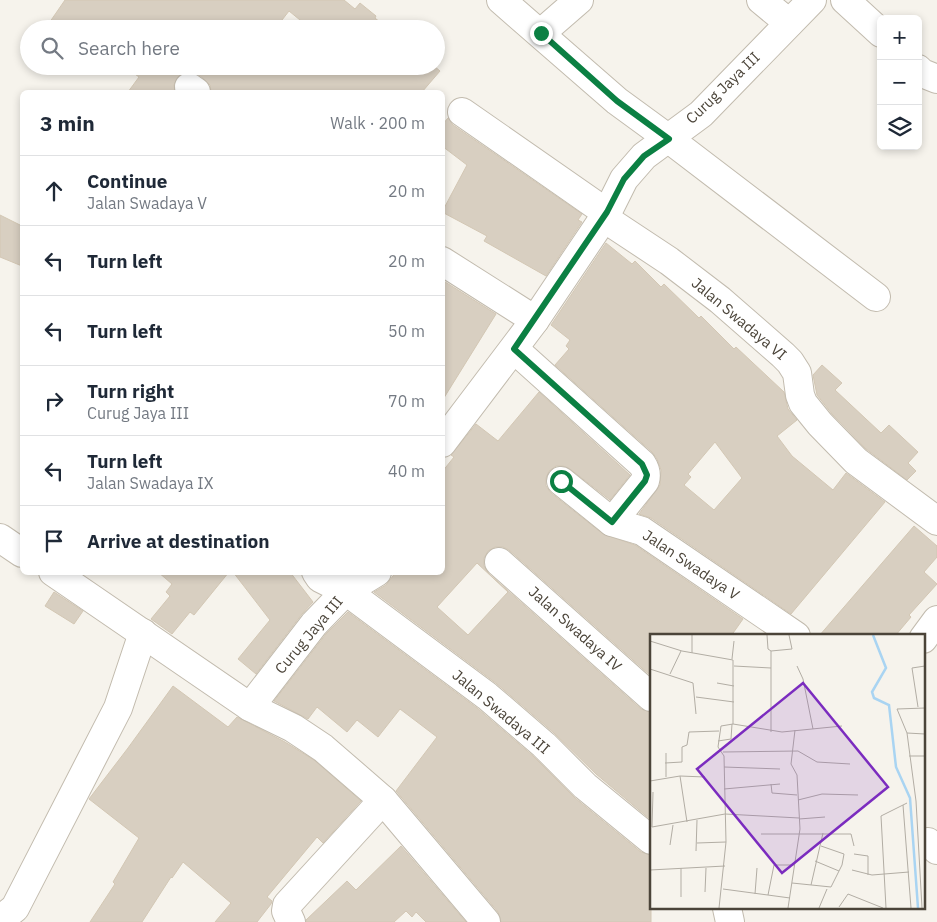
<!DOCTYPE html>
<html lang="en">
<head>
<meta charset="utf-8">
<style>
  body { margin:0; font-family:"IBM Plex Sans",sans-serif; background:#f6f6f7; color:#1f2937 }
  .controls { position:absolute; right:15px; top:15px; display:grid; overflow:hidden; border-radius:8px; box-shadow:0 2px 8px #0003 }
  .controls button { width:45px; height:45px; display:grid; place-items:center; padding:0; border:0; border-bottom:1px solid #e0e1e3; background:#fff; color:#1f2937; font:25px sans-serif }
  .stop { position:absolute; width:15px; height:15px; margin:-11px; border:4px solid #0b8043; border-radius:50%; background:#fff }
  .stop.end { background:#0b8043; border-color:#fff; box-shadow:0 1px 5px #0008 }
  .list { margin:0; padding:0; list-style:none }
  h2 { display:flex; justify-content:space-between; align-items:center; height:65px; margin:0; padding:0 20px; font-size:21px }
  h2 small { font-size:16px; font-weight:400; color:#747a83 }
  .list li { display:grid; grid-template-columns:32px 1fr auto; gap:15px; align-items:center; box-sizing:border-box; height:70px; padding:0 20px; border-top:1px solid #e0e1e3 }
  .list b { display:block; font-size:19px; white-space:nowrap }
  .list p { margin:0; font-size:16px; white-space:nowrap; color:#747a83 }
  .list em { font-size:16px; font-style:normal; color:#747a83 }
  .icon { flex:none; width:28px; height:28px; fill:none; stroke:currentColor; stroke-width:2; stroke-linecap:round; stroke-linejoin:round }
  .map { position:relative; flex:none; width:937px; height:922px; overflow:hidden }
  .search { position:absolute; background:#fff; box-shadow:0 2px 8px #0003; left:20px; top:20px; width:425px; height:55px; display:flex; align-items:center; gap:12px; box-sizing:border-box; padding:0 18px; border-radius:28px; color:#747a83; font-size:19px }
  .panel { position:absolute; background:#fff; box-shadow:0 2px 8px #0003; left:20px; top:90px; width:425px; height:485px; border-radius:8px }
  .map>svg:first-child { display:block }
  .building { fill:#d8cfc1; stroke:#d3c7b4; fill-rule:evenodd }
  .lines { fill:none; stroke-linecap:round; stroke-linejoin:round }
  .minor-casing { stroke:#c2bbae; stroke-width:30 }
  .minor { stroke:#fff; stroke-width:28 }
  .route { stroke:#0b8043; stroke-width:6 }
  .labels { text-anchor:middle; stroke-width:4.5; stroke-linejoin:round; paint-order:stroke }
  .street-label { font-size:15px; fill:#4b4439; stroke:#fff }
  .inset-river { fill:none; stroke:#a9d4f2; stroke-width:2.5 }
  .inset-road { fill:none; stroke:#b2ada4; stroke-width:1 }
  .view { fill:#7b2cbf; fill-opacity:0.15; stroke:#7b2cbf; stroke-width:2.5 }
  .inset-edge { fill:none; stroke:#4b4439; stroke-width:2.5 }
</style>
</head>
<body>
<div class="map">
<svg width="937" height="922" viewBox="0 0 937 922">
  <rect width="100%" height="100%" fill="#f6f3ec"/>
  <g class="building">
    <path d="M65 0H344L355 9 360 3 376 16 375 18 388 29H311L289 11 275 29H45Z"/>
    <path d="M124 66H434L440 71 422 92H211L210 85 205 80 198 74 190 71 182 73 177 78 174 85 175 92H128L139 77Z"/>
    <path d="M448 118 453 125 582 214 578 220 582 222 546 276 484 241 487 236 442 212 467 165 442 146V125Z"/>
    <path d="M0 215 22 226V266L0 257Z"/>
    <path d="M606 243 632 264 635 261 661 287 664 284 699 318 701 316 734 349 736 347 784 392 788 409 797 420 777 436 792 456 833 490 846 473 885 502 791 614 651 518 639 514 660 485 661 470 657 459 652 452 555 365 569 349 566 346 570 340 551 325ZM715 442 742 478 714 510 684 485 691 477 688 474Z"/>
    <path d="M442 280 496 314 442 401Z"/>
    <path d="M822 365 842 383 835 390 881 433 889 425 918 452 908 463 916 471 907 480 866 449 832 414 817 395 813 375Z"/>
    <path d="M539 392 630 475 610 500 570 469 563 466H556L549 471 546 478V486L551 493 603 534 635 545 743 619 731 636H651V676L509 550 503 547H495L488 551 484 558V566L489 574 641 709 651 712V820L596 774 554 733 497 684 374 592 386 585 396 572H442V472L454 457 451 455 476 424 498 441ZM477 563 508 592 468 635 437 607Z"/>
    <path d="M914 526 937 546V557L924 572 937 584 909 615 911 617 895 636H819Z"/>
    <path d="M158 572H229L194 615 190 612 172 634 151 619 170 596 166 592 172 584Z"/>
    <path d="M233 572H290L313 602 302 614 256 674 238 659 270 620Z"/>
    <path d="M54 592 83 611 74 624 45 606Z"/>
    <path d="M348 612 477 708 533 756 575 798 641 852 651 855V922H501L498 912 396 791 437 737 400 709 378 737 357 720 347 732 317 707 308 719 274 701 326 634Z"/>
    <path d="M173 686 228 727 237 717 285 742 314 760 361 801 323 843 317 837 267 897 272 901 271 904 257 922H215L231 903 183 862 172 878 171 877 142 922H90L115 884 113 882 139 838 89 799 128 748Z"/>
    <path d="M401 846 466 922H426L416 912 412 917 406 911 394 922H306V920L347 881 356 890Z"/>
  </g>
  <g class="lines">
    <g class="minor-casing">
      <g id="minor">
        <path d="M501 0 617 101 669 139 876 297"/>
        <path d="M761 0 789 23"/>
        <path d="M845 0 881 33"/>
        <path d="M541 33 579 0"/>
        <path d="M918 69 922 73 937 79"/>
        <path d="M189 87 196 92"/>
        <path d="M462 112 607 213"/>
        <path d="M604 218 669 261 720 300 783 355 790 362 797 373 800 395 803 403 820 424 856 461 937 521"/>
        <path d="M442 261 535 320"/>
        <path d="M514 349 642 464C646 470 647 474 645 481L612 522"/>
        <path d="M442 443 535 320 607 213 624 179 644 156 701 114 812 0"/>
        <path d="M561 481 612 522 642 531 796 636"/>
        <path d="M0 538 22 553"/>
        <path d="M499 562 651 697"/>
        <path d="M53 572 250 707 293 728 323 748 383 800 486 922"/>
        <path d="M316 572 320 578 346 591 487 696 544 745 585 786 651 840"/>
        <path d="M923 639 937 620"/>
        <path d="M250 707 314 624 346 591 377 572"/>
        <path d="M928 842 937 850"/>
        <path d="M727 908 730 922"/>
        <path d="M0 920 15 908 118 708 143 633"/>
        <path d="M291 922 286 911 287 905 383 800"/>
      </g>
    </g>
    <use href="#minor" class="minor"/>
  </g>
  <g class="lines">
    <path class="route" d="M541 33 617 101 669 139 644 156 624 179 607 212 514 349 642 464 647 475 645 481 612 522 561 481"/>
  </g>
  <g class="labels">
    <g class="street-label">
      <text transform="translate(723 88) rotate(-44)" y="5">Curug Jaya III</text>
      <text transform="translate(739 319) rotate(40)" y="5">Jalan Swadaya VI</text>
      <text transform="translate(691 565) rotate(34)" y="5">Jalan Swadaya V</text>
      <text transform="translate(575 629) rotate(42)" y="5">Jalan Swadaya IV</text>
      <text transform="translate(309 635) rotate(-50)" y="5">Curug Jaya III</text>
      <text transform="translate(501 712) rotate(40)" y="5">Jalan Swadaya III</text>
    </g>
  </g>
  <g transform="translate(650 634)">
    <rect width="275" height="275" fill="#f6f3ec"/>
    <path class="inset-river" d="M223 1 236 34 222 58 224 64 239 71 246 133 260 164 268 274"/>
    <path class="inset-road" d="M117 1 118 15 121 17 142 15 139 1M0 7 32 17 83 26V90M42 19V1M82 25 84 7M84 32 121 34M147 32 153 45 163 95M0 35 43 49 46 80M20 40 31 17M67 49 84 52M46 63 84 68M268 73 262 34 275 32M121 98V17M257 99 275 100M68 107 81 105 82 90M73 118 148 117 167 128 200 130M16 119V143M259 122H275M15 129 32 128V113L37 111 39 98 69 97M74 133 130 135M30 142 55 143M0 147 30 142 37 188M121 150 122 159 147 161M74 155 130 150M3 158 2 193 75 180 149 184M148 166 172 160 208 161M253 171 261 274M149 185 175 183M111 200H201L204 212M47 209 76 208M20 211 23 191M46 217 47 186M204 220 218 222V241M165 227 189 237M0 236 75 232M202 236 222 241 259 238M142 249 181 253 192 231 194 220 171 212M161 251 173 199M73 255 140 264M55 258 56 234M105 260 107 234M118 261 124 231H145M31 263V234M189 273 198 260 233 274M69 274 76 208 74 122 68 113 71 92 83 90 132 98 192 92M138 274 150 195 147 141 141 130 145 96M169 274 177 255M236 274 231 182 257 169M272 274 266 167 257 99 247 75 275 74"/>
    <path class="view" d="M153 49 238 153 132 239 47 135Z"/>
    <rect width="275" height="275" class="inset-edge"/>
  </g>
</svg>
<div class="controls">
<button>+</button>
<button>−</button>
<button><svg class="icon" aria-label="layers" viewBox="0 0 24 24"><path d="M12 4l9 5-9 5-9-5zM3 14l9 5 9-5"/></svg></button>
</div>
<div class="stop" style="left:561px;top:481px"></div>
<div class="stop end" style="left:541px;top:33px"></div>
<div class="search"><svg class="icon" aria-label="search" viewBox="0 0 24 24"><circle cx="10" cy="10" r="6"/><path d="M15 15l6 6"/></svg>Search here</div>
<section class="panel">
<h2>3 min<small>Walk · 200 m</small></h2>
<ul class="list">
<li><svg class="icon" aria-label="ahead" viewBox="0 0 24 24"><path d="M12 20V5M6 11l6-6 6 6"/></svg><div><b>Continue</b><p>Jalan Swadaya V</p></div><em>20 m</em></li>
<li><svg class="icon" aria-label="left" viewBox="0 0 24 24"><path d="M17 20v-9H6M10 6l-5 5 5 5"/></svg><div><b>Turn left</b></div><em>20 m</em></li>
<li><svg class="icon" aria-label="left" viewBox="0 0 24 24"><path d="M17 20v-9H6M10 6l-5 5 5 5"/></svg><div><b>Turn left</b></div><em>50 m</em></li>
<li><svg class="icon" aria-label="right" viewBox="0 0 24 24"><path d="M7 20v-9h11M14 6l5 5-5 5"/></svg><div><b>Turn right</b><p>Curug Jaya III</p></div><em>70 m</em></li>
<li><svg class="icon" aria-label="left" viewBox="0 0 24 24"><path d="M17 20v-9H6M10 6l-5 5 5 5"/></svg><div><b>Turn left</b><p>Jalan Swadaya IX</p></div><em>40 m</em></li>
<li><svg class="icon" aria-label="arrive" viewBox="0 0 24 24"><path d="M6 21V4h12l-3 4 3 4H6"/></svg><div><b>Arrive at destination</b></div></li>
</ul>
</section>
</div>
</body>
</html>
